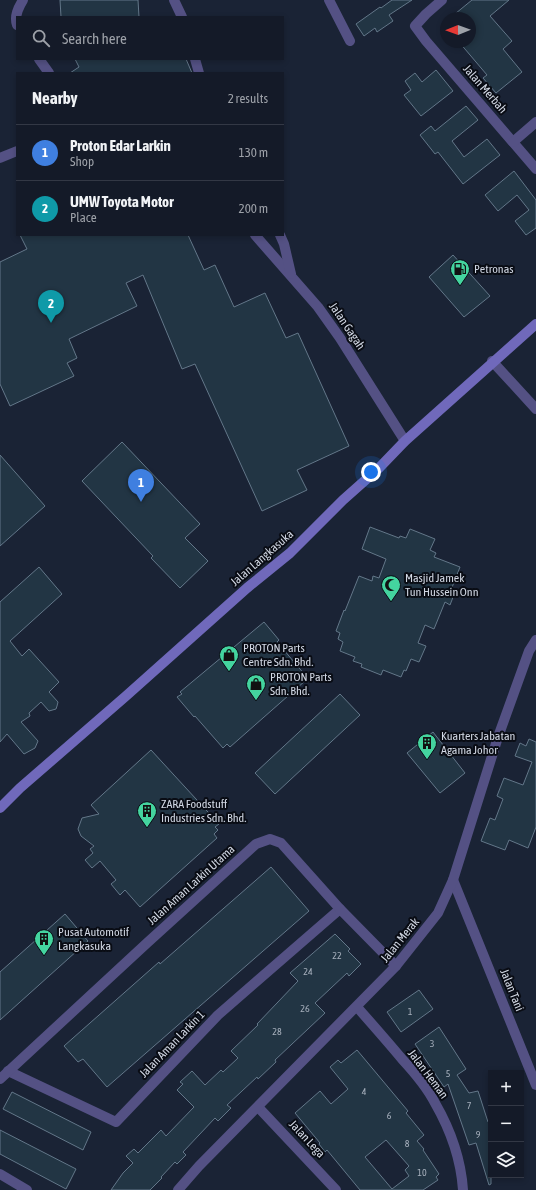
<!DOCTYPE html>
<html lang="en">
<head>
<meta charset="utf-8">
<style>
  body { margin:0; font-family:"Asap Condensed",sans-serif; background:#1d2330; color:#f1f3f6 }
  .controls { position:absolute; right:12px; bottom:12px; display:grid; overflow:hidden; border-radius:0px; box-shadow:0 2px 6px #0003 }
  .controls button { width:36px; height:36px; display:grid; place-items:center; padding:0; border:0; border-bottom:1px solid #333845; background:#141a28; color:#f1f3f6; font:20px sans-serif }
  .compass { position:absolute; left:440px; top:12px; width:36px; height:36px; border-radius:50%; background:#141a28; box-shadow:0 2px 6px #0003; rotate:269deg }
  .you { position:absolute; left:371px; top:472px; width:14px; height:14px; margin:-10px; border:3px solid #fff; border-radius:50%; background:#1a73e8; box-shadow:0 0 0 6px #1a73e833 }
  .badge { display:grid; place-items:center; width:26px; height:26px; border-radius:50%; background:#44d49f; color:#fff; font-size:13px; font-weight:700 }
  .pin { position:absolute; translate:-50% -33px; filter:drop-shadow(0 1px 2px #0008) }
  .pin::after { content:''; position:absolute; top:21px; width:14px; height:12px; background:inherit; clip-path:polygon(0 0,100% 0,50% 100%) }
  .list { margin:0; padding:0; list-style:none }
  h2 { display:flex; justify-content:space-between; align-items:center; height:52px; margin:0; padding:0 16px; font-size:17px }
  h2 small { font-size:13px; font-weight:400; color:#9da1a8 }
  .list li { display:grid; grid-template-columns:26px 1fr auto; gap:12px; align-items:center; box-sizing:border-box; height:56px; padding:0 16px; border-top:1px solid #333845 }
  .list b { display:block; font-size:15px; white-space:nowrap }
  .list p { margin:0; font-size:13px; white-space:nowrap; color:#9da1a8 }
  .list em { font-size:13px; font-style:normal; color:#9da1a8 }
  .icon { flex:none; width:22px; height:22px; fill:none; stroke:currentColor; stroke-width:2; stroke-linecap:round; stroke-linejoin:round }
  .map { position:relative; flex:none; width:536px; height:1190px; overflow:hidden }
  .search { position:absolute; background:#141a28; box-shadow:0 2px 6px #0003; left:16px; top:16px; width:268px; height:44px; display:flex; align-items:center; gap:10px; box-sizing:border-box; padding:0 14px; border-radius:0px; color:#9da1a8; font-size:15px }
  .panel { position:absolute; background:#141a28; box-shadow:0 2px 6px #0003; left:16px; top:72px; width:268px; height:164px; border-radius:0px }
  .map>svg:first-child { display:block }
  .building { fill:#223544; stroke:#637789; fill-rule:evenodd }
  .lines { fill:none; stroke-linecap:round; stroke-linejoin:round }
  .minor { stroke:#545184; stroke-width:10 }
  .secondary { stroke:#7069bb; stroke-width:10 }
  .labels { text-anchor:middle; stroke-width:4; stroke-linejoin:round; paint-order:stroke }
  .number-label { font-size:10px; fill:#a5aebb }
  .street-label { font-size:12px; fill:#d1d7e3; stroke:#090c14 }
  .poi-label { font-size:12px; fill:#d1d7e3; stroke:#090c14; text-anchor:start }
</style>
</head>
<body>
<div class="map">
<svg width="536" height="1190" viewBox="0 0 536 1190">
  <rect width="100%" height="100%" fill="#1a2335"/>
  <g class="building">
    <path d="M60 0H138L139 17H61Z"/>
    <path d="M392 0H412L389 15 393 21 377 32 375 28 364 36 356 24 380 7 381 8Z"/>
    <path d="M472 0H509L490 16 512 41 503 49 522 72 496 93 483 78 487 75 459 42H470V18H450Z"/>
    <path d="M75 59H186L192 73H70L79 67Z"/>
    <path d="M436 70 453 91 421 116 404 95 411 90 405 81 415 73 422 82Z"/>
    <path d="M466 106 478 120 452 141 464 157 487 139 500 155 463 184 438 152 435 154 420 135 431 126 435 131Z"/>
    <path d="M514 171 536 200V228L526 235 515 221 529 210 517 195 498 211 485 195Z"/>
    <path d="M20 235H188L204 270 215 265 234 307 265 293 286 338 298 333 349 446 297 470 307 490 262 511 195 364 182 369 143 275 126 283 137 306 69 339 77 358 67 363 74 376 10 406 0 384V262L27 249Z"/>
    <path d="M453 255 490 296 464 317 429 277Z"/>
    <path d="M122 442 200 524 185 538 208 561 180 588 151 558 153 556 82 481Z"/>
    <path d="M0 455 45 506 0 546Z"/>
    <path d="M370 527 399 538 400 536 406 538 410 529 435 539 430 550 436 553 434 557 460 567 451 590 455 592 450 605 445 602 434 629 425 625 418 643 426 646 419 662 411 659 406 671 404 670 401 677 383 670 381 675 361 667 362 664 353 661 355 657 340 651 343 642 338 639 340 633 336 631 344 610 345 611 359 576 372 581 373 576 379 578 386 559 362 549Z"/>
    <path d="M39 567 62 594 10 641 22 656 29 649 59 682 49 692 58 702 57 706 56 709 49 711 41 702 29 713 30 716 21 722 38 741 35 748 24 754 7 734 0 742V602Z"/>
    <path d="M264 622 279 640 277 642 306 676 303 679 305 681 230 747 227 744 223 748 195 716 194 717 177 697 182 694 180 692Z"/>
    <path d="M340 694 360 715 275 794 255 773Z"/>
    <path d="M433 732 465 773 440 793 407 753Z"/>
    <path d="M529 739 536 742V827L528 848 509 840 505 850 481 841 490 818 495 820 503 799 497 796 504 778 523 785 532 762 515 756 520 743 526 746Z"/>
    <path d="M151 750 219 824 215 827 218 830 214 834 217 838 140 907 125 890 120 895 111 884 116 880 100 861 92 868 85 860 93 853 90 849 94 846 81 836 78 829 82 818 99 814 91 805Z"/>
    <path d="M271 867 309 911 107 1087 83 1059 78 1062 64 1046 159 962 160 964Z"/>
    <path d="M65 914 88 941 0 1020V972Z"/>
    <path d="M335 934 350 949 348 951 361 964 349 976 347 973 315 1003 325 1013 275 1060 276 1062 258 1079 257 1077 227 1105 231 1108 218 1121 215 1118 183 1152 186 1155 177 1164 175 1162 161 1177 162 1178 150 1190H111L123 1173 133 1163 126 1156 134 1149 138 1153 161 1130 166 1136 194 1107 177 1090 183 1084 180 1082 192 1071 205 1085 221 1070 223 1072 238 1058 231 1051 258 1025 257 1024 298 981 290 973Z"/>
    <path d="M419 990 433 1009 401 1032 387 1012Z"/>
    <path d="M439 1027 466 1069 457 1075 469 1093 478 1091 488 1122 491 1120V1184L489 1185 476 1143 469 1145 448 1084 444 1087 415 1044Z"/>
    <path d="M357 1050 408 1111 406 1113 424 1135 417 1141 424 1149 423 1150 439 1174 436 1177 438 1180 423 1190H360L327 1150 325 1152 319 1144 320 1143 295 1113 320 1091 331 1104 348 1089 330 1067 338 1060 341 1063ZM386 1140 409 1166 405 1170 409 1176 392 1189 365 1157Z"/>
    <path d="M12 1092 91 1132 83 1150 3 1109Z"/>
    <path d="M0 1130 76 1169 66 1189 0 1154Z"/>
  </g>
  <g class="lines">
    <g class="minor">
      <path d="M174 0 182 17"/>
      <path d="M329 0 350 41"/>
      <path d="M442 0 426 14 415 26 426 41 536 169"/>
      <path d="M17 25C14 16 18 8 23 0"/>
      <path d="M39 59 49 73"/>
      <path d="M195 59 199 73"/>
      <path d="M513 142 536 122"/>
      <path d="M0 158 17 151"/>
      <path d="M255 235 318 307 340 338 405 441"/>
      <path d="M280 235 284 244 291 274"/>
      <path d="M492 361 536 409"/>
      <path d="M453 880 536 1085"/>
      <path d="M357 1007C372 1024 387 1041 402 1059 414 1072 427 1087 435 1103 450 1129 461 1160 463 1190"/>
      <path d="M8 1071 116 1122 218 1015 340 909"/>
      <path d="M0 1079 147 943 256 844 270 839 281 843 340 909 396 966"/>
      <path d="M258 1107 336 1190"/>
      <path d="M0 1174 27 1190"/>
      <path d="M178 1190 199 1166 396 966 438 913 453 880 498 737 529 651 536 640"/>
    </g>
    <path class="secondary" d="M0 808 20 788 126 696 247 588 290 553 343 500 379 468 405 441 536 324"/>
  </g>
  <defs>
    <g id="fuel-pin" transform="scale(1)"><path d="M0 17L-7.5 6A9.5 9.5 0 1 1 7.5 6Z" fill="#44d49f" stroke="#090c14"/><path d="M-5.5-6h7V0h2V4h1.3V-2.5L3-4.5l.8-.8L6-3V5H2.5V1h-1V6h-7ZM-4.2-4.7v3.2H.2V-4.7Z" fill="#111"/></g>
    <g id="mosque-pin" transform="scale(1)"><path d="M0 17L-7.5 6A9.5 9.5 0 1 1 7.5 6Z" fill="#44d49f" stroke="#090c14"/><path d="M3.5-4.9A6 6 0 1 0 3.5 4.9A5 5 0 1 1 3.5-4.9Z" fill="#111"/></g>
    <g id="shop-pin" transform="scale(1)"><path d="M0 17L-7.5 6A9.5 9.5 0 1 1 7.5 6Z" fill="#44d49f" stroke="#090c14"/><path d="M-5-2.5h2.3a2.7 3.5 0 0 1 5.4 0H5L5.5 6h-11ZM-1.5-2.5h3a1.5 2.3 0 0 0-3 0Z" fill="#111"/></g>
    <g id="building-pin" transform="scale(1)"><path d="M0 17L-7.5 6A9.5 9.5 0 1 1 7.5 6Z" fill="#44d49f" stroke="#090c14"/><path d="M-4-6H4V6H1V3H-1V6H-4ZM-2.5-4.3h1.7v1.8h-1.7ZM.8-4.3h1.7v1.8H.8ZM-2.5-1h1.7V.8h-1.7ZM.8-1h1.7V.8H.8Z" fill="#111"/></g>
  </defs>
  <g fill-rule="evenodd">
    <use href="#fuel-pin" x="460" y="269"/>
    <use href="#mosque-pin" x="391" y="585"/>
    <use href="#shop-pin" x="229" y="655"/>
    <use href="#shop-pin" x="256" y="684"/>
    <use href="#building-pin" x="427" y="743"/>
    <use href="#building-pin" x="147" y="811"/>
    <use href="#building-pin" x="44" y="939"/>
  </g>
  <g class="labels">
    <g class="number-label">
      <text x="337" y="959">22</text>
      <text x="308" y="975">24</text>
      <text x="305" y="1012">26</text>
      <text x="410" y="1015">1</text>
      <text x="277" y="1035">28</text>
      <text x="432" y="1047">3</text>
      <text x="448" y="1077">5</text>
      <text x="364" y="1095">4</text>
      <text x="469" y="1109">7</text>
      <text x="389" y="1119">6</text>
      <text x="478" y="1138">9</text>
      <text x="407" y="1147">8</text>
      <text x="422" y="1176">10</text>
    </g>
    <g class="street-label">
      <text transform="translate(485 89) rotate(49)" y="4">Jalan Merbah</text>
      <text transform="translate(347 326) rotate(56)" y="4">Jalan Gagah</text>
      <text transform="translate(262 558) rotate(-41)" y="4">Jalan Langkasuka</text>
      <text transform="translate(191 885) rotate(-42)" y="4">Jalan Aman Larkin Utama</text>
      <text transform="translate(400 940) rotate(-51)" y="4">Jalan Merak</text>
      <text transform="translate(512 990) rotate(68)" y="4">Jalan Tani</text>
      <text transform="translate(172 1044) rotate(-46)" y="4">Jalan Aman Larkin 1</text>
      <text transform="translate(428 1074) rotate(53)" y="4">Jalan Heman</text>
      <text transform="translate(307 1139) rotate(47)" y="4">Jalan Lega</text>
    </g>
    <g class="poi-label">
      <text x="474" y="273">Petronas</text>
      <text x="405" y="582">Masjid Jamek<tspan x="405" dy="14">Tun Hussein Onn</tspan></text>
      <text x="243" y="652">PROTON Parts<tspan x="243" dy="14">Centre Sdn. Bhd.</tspan></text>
      <text x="270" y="681">PROTON Parts<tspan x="270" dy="14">Sdn. Bhd.</tspan></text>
      <text x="441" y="740">Kuarters Jabatan<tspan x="441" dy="14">Agama Johor</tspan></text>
      <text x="161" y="808">ZARA Foodstuff<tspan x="161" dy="14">Industries Sdn. Bhd.</tspan></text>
      <text x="58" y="936">Pusat Automotif<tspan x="58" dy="14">Langkasuka</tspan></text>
    </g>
  </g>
</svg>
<div class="controls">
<button>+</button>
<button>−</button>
<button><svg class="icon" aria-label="layers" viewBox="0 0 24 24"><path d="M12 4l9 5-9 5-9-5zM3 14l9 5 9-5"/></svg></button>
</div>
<svg class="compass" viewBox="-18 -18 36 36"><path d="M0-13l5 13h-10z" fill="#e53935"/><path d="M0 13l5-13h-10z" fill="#9da1a8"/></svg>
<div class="you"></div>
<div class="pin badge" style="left:141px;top:502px;background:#3f7fe0">1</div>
<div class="pin badge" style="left:51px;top:323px;background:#0f9aa8">2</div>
<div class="search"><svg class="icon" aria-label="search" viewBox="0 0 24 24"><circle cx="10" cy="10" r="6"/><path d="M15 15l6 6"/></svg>Search here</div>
<section class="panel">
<h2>Nearby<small>2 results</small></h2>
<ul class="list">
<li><span class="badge" style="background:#3f7fe0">1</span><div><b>Proton Edar Larkin</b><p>Shop</p></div><em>130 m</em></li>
<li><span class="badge" style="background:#0f9aa8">2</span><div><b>UMW Toyota Motor</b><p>Place</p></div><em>200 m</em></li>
</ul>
</section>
</div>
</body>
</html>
